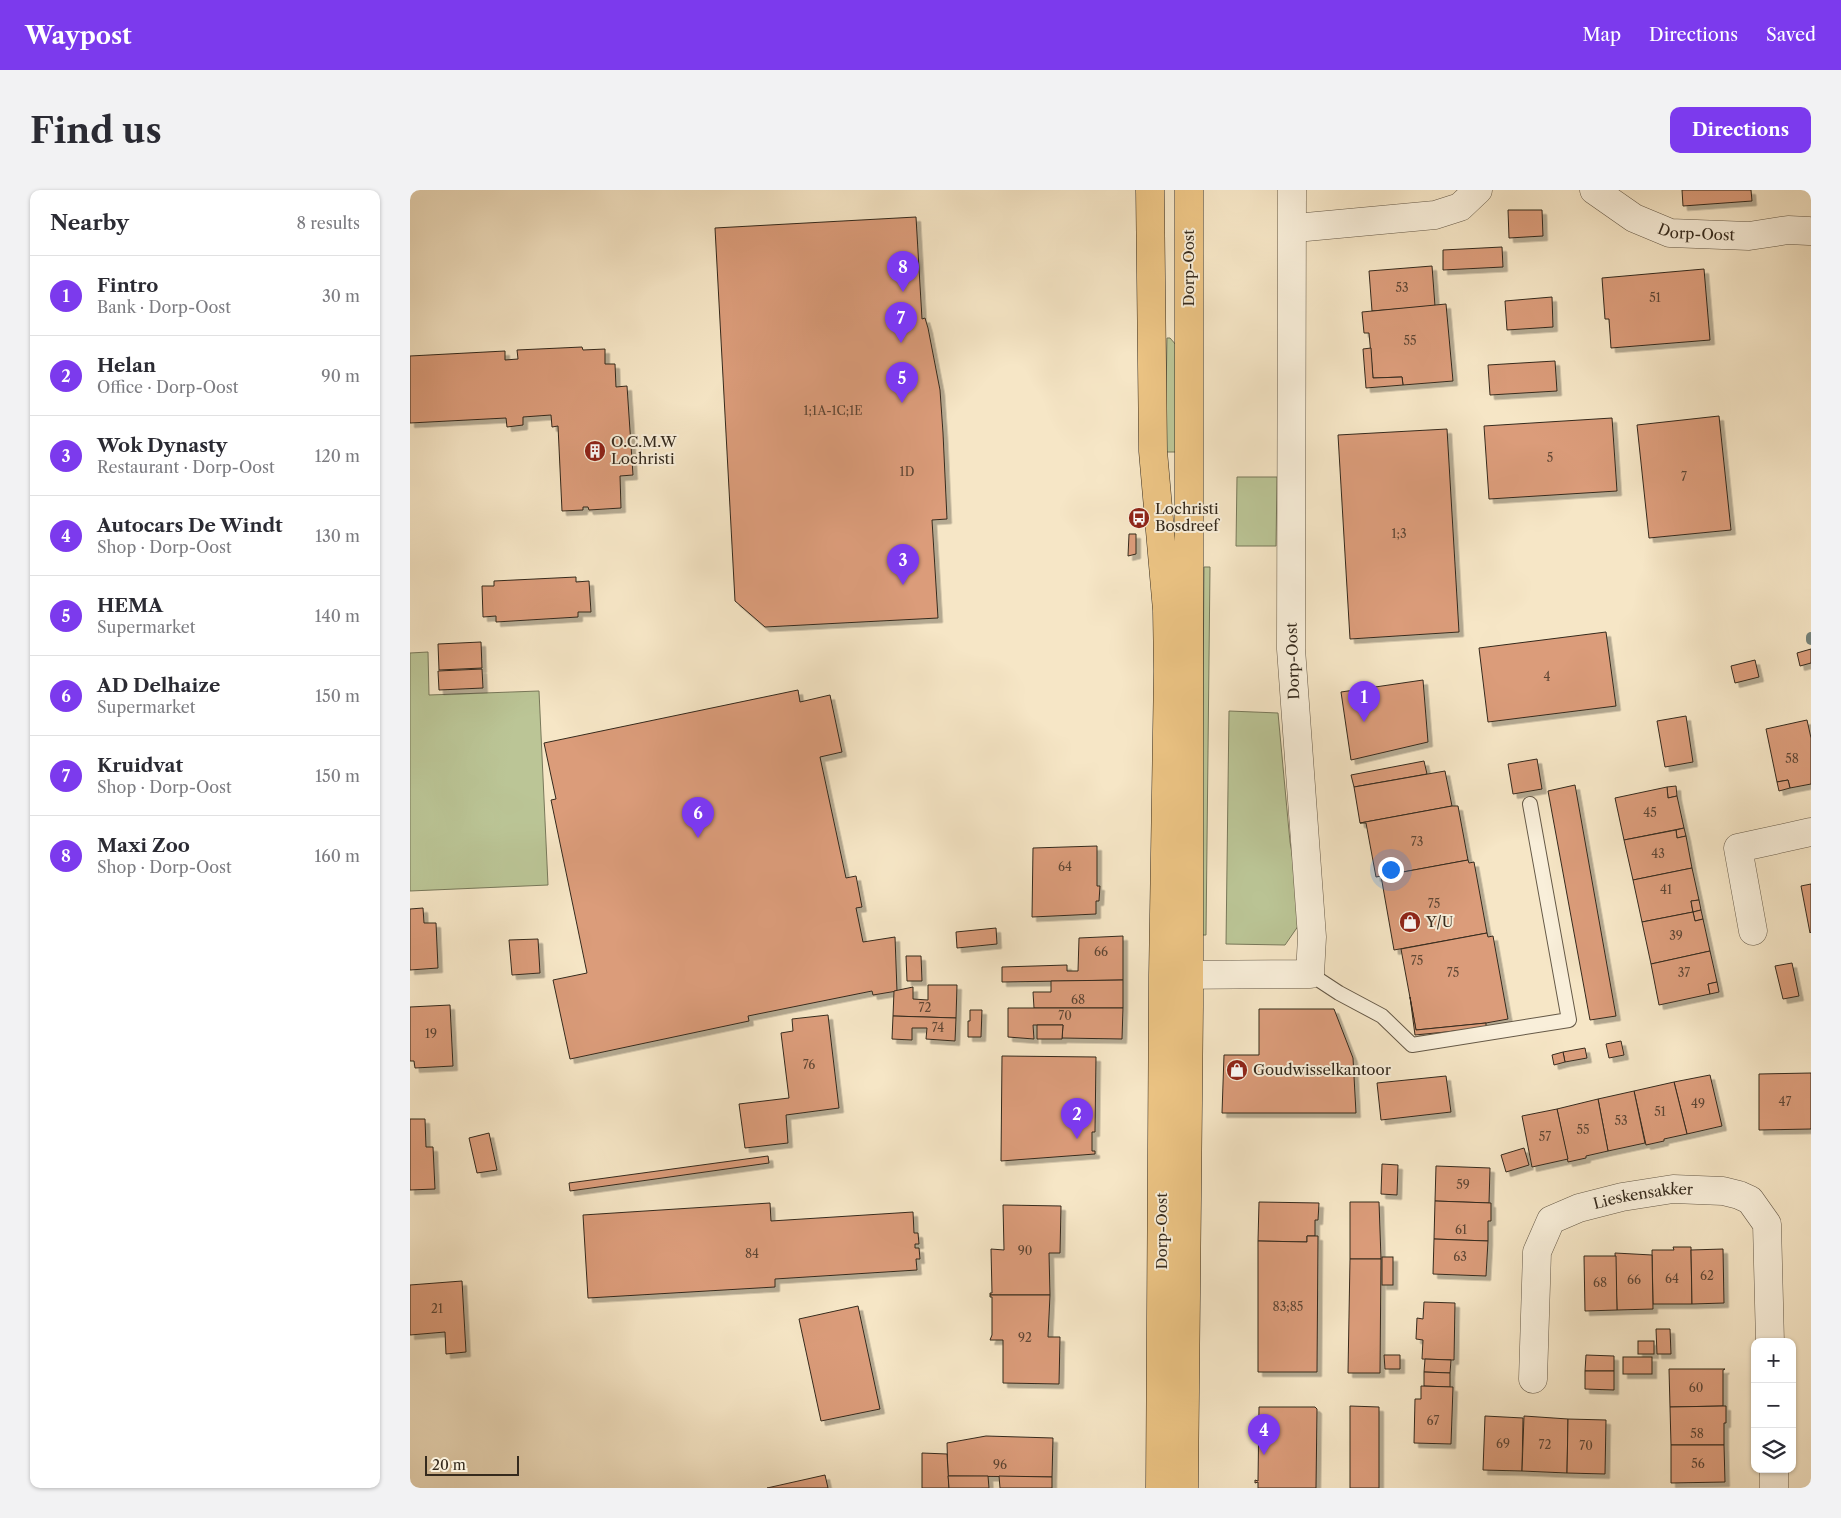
<!DOCTYPE html>
<html lang="en">
<head>
<meta charset="utf-8">
<style>
  body { margin:0; font-family:"Libre Caslon Text",serif; background:#f2f2f3; color:#2b2b33 }
  .controls { position:absolute; right:15px; bottom:15px; display:grid; overflow:hidden; border-radius:10px; box-shadow:0 1px 4px #0004 }
  .controls button { width:45px; height:45px; display:grid; place-items:center; padding:0; border:0; border-bottom:1px solid #e1e1e2; background:#fff; color:#2b2b33; font:25px sans-serif }
  .scale { position:absolute; left:15px; bottom:12px; width:94px; box-sizing:border-box; padding-left:5px; border:2px solid #352a1d; border-top:0; font-size:14px; line-height:18px; white-space:nowrap; color:#352a1d; -webkit-text-stroke:4px #f9efda; paint-order:stroke }
  .you { position:absolute; left:980px; top:679px; width:18px; height:18px; margin:-12px; border:4px solid #fff; border-radius:50%; background:#1a73e8; box-shadow:0 0 0 8px #1a73e833 }
  .badge { display:grid; place-items:center; width:32px; height:32px; border-radius:50%; background:#7c3aed; color:#fff; font-size:16px; font-weight:700 }
  .pin { position:absolute; translate:-50% -41px; filter:drop-shadow(0 1px 2px #0008) }
  .pin::after { content:''; position:absolute; top:26px; width:18px; height:15px; background:inherit; clip-path:polygon(0 0,100% 0,50% 100%) }
  .list { margin:0; padding:0; list-style:none }
  h2 { display:flex; justify-content:space-between; align-items:center; height:65px; margin:0; padding:0 20px; font-size:21px }
  h2 small { font-size:16px; font-weight:400; color:#7c7c81 }
  .list li { display:grid; grid-template-columns:32px 1fr auto; gap:15px; align-items:center; box-sizing:border-box; height:80px; padding:0 20px; border-top:1px solid #e1e1e2 }
  .list b { display:block; font-size:19px; white-space:nowrap }
  .list p { margin:0; font-size:16px; white-space:nowrap; color:#7c7c81 }
  .list em { font-size:16px; font-style:normal; color:#7c7c81 }
  .icon { flex:none; width:28px; height:28px; fill:none; stroke:currentColor; stroke-width:2; stroke-linecap:round; stroke-linejoin:round }
  .map { position:relative; flex:none; width:1401px; height:1298px; overflow:hidden; border-radius:10px }
  header { display:flex; align-items:center; gap:30px; box-sizing:border-box; height:70px; padding:0 25px; background:#7c3aed; color:#fff }
  header strong { font-size:24px }
  nav { display:flex; gap:28px; margin-inline-start:auto; font-size:18px }
  .intro { display:flex; align-items:center; justify-content:space-between; box-sizing:border-box; height:120px; padding:0 30px }
  h1 { margin:0; font-size:35px }
  .button { padding:12px 22px; border-radius:10px; background:#7c3aed; color:#fff; font-size:18px; font-weight:700 }
  main { display:flex; gap:30px; padding:0 30px }
  aside { flex:1; background:#fff; border-radius:10px; box-shadow:0 1px 4px #0004 }
  .map>svg:first-child { display:block }
  .green { fill:#bbc596; stroke:#78785a }
  .lines { fill:none; stroke-linecap:round; stroke-linejoin:round }
  .stream { stroke:#74837c; stroke-width:10 }
  .building { fill:#db9c7a; stroke:#352a1d; filter:url(#shadow) }
  .lane-casing { stroke:#655947; stroke-width:16 }
  .street-casing { stroke:#655947; stroke-width:29 }
  .primary-casing { stroke:#352a1d; stroke-width:29 }
  .lane { stroke:#f9efda; stroke-width:14 }
  .street { stroke:#f9efda; stroke-width:28 }
  .primary { stroke:#ebc383; stroke-width:28 }
  .labels { text-anchor:middle; stroke-width:4; stroke-linejoin:round; paint-order:stroke }
  .number-label { font-size:12px; fill:#5e4634 }
  .street-label { font-size:15px; fill:#352a1d; stroke:#f9efda }
  .poi-label { font-size:15px; fill:#352a1d; stroke:#f9efda; text-anchor:start }
</style>
</head>
<body>
<header>
<strong>Waypost</strong>
<nav><a>Map</a><a>Directions</a><a>Saved</a></nav>
</header>
<div class="intro"><h1>Find us</h1><a class="button">Directions</a></div>
<main>
<aside>
<h2>Nearby<small>8 results</small></h2>
<ul class="list">
<li><span class="badge">1</span><div><b>Fintro</b><p>Bank · Dorp-Oost</p></div><em>30 m</em></li>
<li><span class="badge">2</span><div><b>Helan</b><p>Office · Dorp-Oost</p></div><em>90 m</em></li>
<li><span class="badge">3</span><div><b>Wok Dynasty</b><p>Restaurant · Dorp-Oost</p></div><em>120 m</em></li>
<li><span class="badge">4</span><div><b>Autocars De Windt</b><p>Shop · Dorp-Oost</p></div><em>130 m</em></li>
<li><span class="badge">5</span><div><b>HEMA</b><p>Supermarket</p></div><em>140 m</em></li>
<li><span class="badge">6</span><div><b>AD Delhaize</b><p>Supermarket</p></div><em>150 m</em></li>
<li><span class="badge">7</span><div><b>Kruidvat</b><p>Shop · Dorp-Oost</p></div><em>150 m</em></li>
<li><span class="badge">8</span><div><b>Maxi Zoo</b><p>Shop · Dorp-Oost</p></div><em>160 m</em></li>
</ul>
</aside>
<div class="map">
<svg width="1401" height="1298" viewBox="0 0 1401 1298">
  <defs>
    <filter id="shadow"><feDropShadow dx="4.5" dy="4.5" stdDeviation="0" flood-color="#0004"/></filter>
  </defs>
  <rect width="100%" height="100%" fill="#f6e6c6"/>
  <filter id="stains"><feTurbulence type="fractalNoise" baseFrequency=".004" numOctaves="4"/><feColorMatrix values="0 0 0 0 .2 0 0 0 0 .09 0 0 0 0 .02 0 0 0 .5 -.17"/></filter>
  <radialGradient id="worn" r=".72"><stop offset=".6" stop-color="#630" stop-opacity="0"/><stop offset="1" stop-color="#630" stop-opacity=".3"/></radialGradient>
  <g class="green">
    <path d="M757 148H760L767 156V262H755Z"/>
    <path d="M827 287H867L866 356H826Z"/>
    <path d="M794 377H800L796 745H791Z"/>
    <path d="M18 462 19 505 129 501 138 695 0 701V463Z"/>
    <path d="M819 521 868 523 880 652 893 729 875 755 816 754Z"/>
  </g>
  <g class="lines">
    <path class="stream" d="M1401 450V447"/>
  </g>
  <g class="building">
    <path d="M1272 0H1341L1342 11 1273 16Z"/>
    <path d="M1098 20H1132L1133 46 1099 48Z"/>
    <path d="M506 27 512 129 515 128 518 138 530 200 533 243 537 329 522 330 528 428 355 437 325 411 305 38Z"/>
    <path d="M1092 57 1093 77 1033 80V60Z"/>
    <path d="M1022 76 1025 116 962 121 959 81Z"/>
    <path d="M1294 79 1300 150 1201 158 1199 129H1195L1192 88Z"/>
    <path d="M1142 107 1143 137 1097 140 1095 111Z"/>
    <path d="M1036 114 1043 191 993 195 992 187 963 188 959 143H954L952 122Z"/>
    <path d="M172 157 173 160 195 159V174H205L206 197 217 196 223 285 210 286 211 318 179 320 178 317H173V320L152 321 148 236 142 237 141 225 113 227V235L97 237 96 228 0 233V166L95 161V170L108 169 107 160Z"/>
    <path d="M961 158 963 188 992 187 993 195 956 198 953 159Z"/>
    <path d="M1145 171 1147 201 1080 205 1078 175Z"/>
    <path d="M1309 226 1321 340 1239 348 1227 235Z"/>
    <path d="M1202 228 1207 301 1079 309 1074 236Z"/>
    <path d="M1037 239 1049 442 940 449 928 245Z"/>
    <path d="M719 344H726V364L718 366Z"/>
    <path d="M166 387V392L179 391 181 422H168V427L86 432V426L73 427 72 396H84V391Z"/>
    <path d="M1196 442 1206 516 1078 532 1069 458Z"/>
    <path d="M71 452 72 478 29 480 28 454Z"/>
    <path d="M1401 459V473L1390 476 1387 463Z"/>
    <path d="M1345 470 1349 487 1325 493 1321 476Z"/>
    <path d="M72 479 73 498 29 500 28 481Z"/>
    <path d="M1013 490 1018 552 941 570 931 502Z"/>
    <path d="M388 500 390 512 420 505 432 562 410 567 436 688 446 686 452 717 446 718 453 752 485 747 487 801 463 805 462 801 338 826 339 831 160 869 143 790 177 783 141 610 146 609 134 553Z"/>
    <path d="M1276 526 1283 572 1255 577 1247 531Z"/>
    <path d="M1397 530 1401 548V594L1380 598 1378 590 1367 592 1356 539Z"/>
    <path d="M1127 569 1132 599 1103 604 1098 574Z"/>
    <path d="M1014 571 1017 584 944 597 941 585Z"/>
    <path d="M1035 581 1042 616 950 633 944 597Z"/>
    <path d="M1378 590 1380 598 1369 601 1367 592Z"/>
    <path d="M1165 595 1206 826 1180 830 1138 601Z"/>
    <path d="M1266 596 1267 606 1258 608 1257 597Z"/>
    <path d="M1257 597 1258 608 1267 606 1274 638 1214 650 1205 608Z"/>
    <path d="M1042 616H1048L1058 670 966 687 956 633H950Z"/>
    <path d="M1274 638 1276 646 1267 648 1266 640Z"/>
    <path d="M1266 640 1267 648 1276 646 1282 678 1223 690 1214 650Z"/>
    <path d="M687 656V696H690L689 711H686V724L622 727 623 658Z"/>
    <path d="M1058 670 1059 673 1064 672 1077 743 984 760 971 686Z"/>
    <path d="M1282 678 1289 710 1281 711 1283 722 1232 732 1223 690Z"/>
    <path d="M1401 694V742L1400 743 1391 696Z"/>
    <path d="M1289 710 1291 720 1283 722 1281 711Z"/>
    <path d="M13 718 14 733H26L28 778 0 780V719Z"/>
    <path d="M1291 720 1293 729 1285 731 1283 722Z"/>
    <path d="M1283 722 1285 731 1293 729 1300 761 1241 774 1232 732Z"/>
    <path d="M586 738 587 754 547 758 546 742Z"/>
    <path d="M1077 743 1078 747 1083 746 1098 829 1076 833 1006 840 991 759Z"/>
    <path d="M713 746V790L592 792V777L657 775V781H668L669 748Z"/>
    <path d="M128 749 130 783 102 785 99 750Z"/>
    <path d="M1300 761 1307 792 1298 794 1300 804 1249 815 1241 774Z"/>
    <path d="M496 766H511L512 791H497Z"/>
    <path d="M1382 773 1389 806 1373 809 1365 776Z"/>
    <path d="M713 790V818H624L623 802H641V791Z"/>
    <path d="M1307 792 1309 802 1300 804 1298 794Z"/>
    <path d="M518 795H547L546 828 483 826 484 801 503 797V809L518 810Z"/>
    <path d="M1000 807 1006 840 1076 833V838L1005 845Z"/>
    <path d="M40 815 43 876 5 878 4 871H0V817Z"/>
    <path d="M598 818H713L712 849 652 848 653 835H623L624 849 598 847Z"/>
    <path d="M849 819H924L943 868 946 923H812L814 865H849Z"/>
    <path d="M560 820H572L571 847H558V831H560Z"/>
    <path d="M418 825 429 918 376 925 378 953 335 958 329 914 379 908 371 843 383 841 382 829Z"/>
    <path d="M483 826 546 828 545 851 516 849 517 838H502V850L482 849Z"/>
    <path d="M627 835H653L652 849H627Z"/>
    <path d="M1211 851 1214 865 1199 868 1196 854Z"/>
    <path d="M1175 858 1177 868 1155 872 1153 862Z"/>
    <path d="M1153 862 1155 872 1144 875 1142 865Z"/>
    <path d="M592 866 686 867 685 942H682V961H685V964L591 971Z"/>
    <path d="M1401 883V939L1349 940V884Z"/>
    <path d="M1300 885 1312 936 1277 944 1264 892Z"/>
    <path d="M1036 886 1041 922 971 930 967 893Z"/>
    <path d="M1264 892 1277 944 1254 949V951L1236 955 1224 901Z"/>
    <path d="M1224 901 1235 953 1198 961 1188 909Z"/>
    <path d="M1188 909 1198 961 1176 966V968L1158 972 1147 919Z"/>
    <path d="M1147 919 1158 969 1122 977 1112 926Z"/>
    <path d="M0 929H15L16 957H23L25 999 0 1000Z"/>
    <path d="M79 943 87 980 67 983 59 948Z"/>
    <path d="M1114 958 1119 975 1096 982 1091 965Z"/>
    <path d="M358 966 359 973 160 1001 159 993Z"/>
    <path d="M972 974 988 975 987 1005 971 1004Z"/>
    <path d="M1026 976 1080 978 1079 1013 1025 1011Z"/>
    <path d="M1025 1011 1081 1013V1031H1078V1051L1024 1049Z"/>
    <path d="M849 1012 909 1013 908 1030H905V1046H897V1052L848 1051Z"/>
    <path d="M940 1012H969L971 1069H940Z"/>
    <path d="M360 1013 361 1031 503 1022 504 1043H508L509 1054H505V1058H509L510 1069H506L507 1080 365 1089V1097L178 1108 173 1025Z"/>
    <path d="M593 1015 651 1016 650 1063H639L640 1105H580V1103H582L581 1059 594 1060Z"/>
    <path d="M897 1046H908L907 1182H848V1051L897 1052Z"/>
    <path d="M1024 1049 1078 1051 1076 1086 1023 1084Z"/>
    <path d="M1263 1057H1281L1282 1114H1243L1242 1060H1264Z"/>
    <path d="M1313 1059 1314 1113 1282 1114 1281 1060Z"/>
    <path d="M1205 1063 1242 1065 1243 1119 1207 1120Z"/>
    <path d="M1174 1066H1206L1207 1120 1175 1121Z"/>
    <rect x="972" y="1067" width="11" height="28"/>
    <path d="M940 1069H971L970 1183H938Z"/>
    <path d="M52 1091 56 1162 36 1164 35 1142 0 1145V1095Z"/>
    <path d="M580 1105H640L638 1147H650L649 1194 593 1193V1150H580L582 1145V1107H580Z"/>
    <path d="M1014 1112 1045 1113 1044 1170 1012 1169 1013 1150 1006 1149 1007 1128 1013 1129Z"/>
    <path d="M448 1116 470 1219 411 1231 389 1129Z"/>
    <path d="M1246 1139H1260L1261 1164H1247Z"/>
    <rect x="1228" y="1151" width="16" height="13"/>
    <path d="M974 1165H990V1179H975Z"/>
    <path d="M1176 1165 1204 1166V1181H1175Z"/>
    <rect x="1213" y="1167" width="29" height="17"/>
    <path d="M1015 1169 1041 1170 1040 1183 1014 1182Z"/>
    <path d="M1259 1179H1315L1313 1180V1216L1260 1217Z"/>
    <path d="M1175 1181H1204V1200L1175 1199Z"/>
    <path d="M1014 1182 1040 1183V1197L1014 1196Z"/>
    <path d="M1011 1196 1043 1197 1041 1254 1004 1253 1005 1209H1011Z"/>
    <path d="M940 1216 969 1217V1298H940Z"/>
    <path d="M1313 1216H1316V1233H1314V1255H1261L1260 1217Z"/>
    <path d="M849 1217H905L907 1219 906 1298H848V1292L845 1293V1290L848 1291Z"/>
    <path d="M1075 1226 1113 1228 1112 1281 1073 1280Z"/>
    <path d="M1114 1226 1158 1229 1157 1283 1112 1281Z"/>
    <path d="M1158 1229 1196 1230 1195 1284 1157 1283Z"/>
    <path d="M576 1246 643 1248 642 1287 538 1286 537 1253Z"/>
    <path d="M1261 1255H1314L1315 1292 1261 1293Z"/>
    <path d="M512 1263 537 1264 539 1298H512Z"/>
    <path d="M415 1285 418 1298H357Z"/>
    <path d="M538 1286H578L579 1298H539Z"/>
    <path d="M589 1286 642 1287V1298H590Z"/>
  </g>
  <g class="lines">
    <g class="lane-casing">
      <path id="lane" d="M900 784 929 803 972 826 1002 855 1159 830 1120 614"/>
    </g>
    <g class="street-casing">
      <g id="street">
        <path id="s1" d="M1184 0 1224 28 1260 43 1339 46 1378 40 1399 41"/>
        <path d="M883 37H896L1025 25 1050 17 1068 0"/>
        <path d="M1343 741 1328 658 1401 642"/>
        <path d="M754 785 900 784 902 747 881 459 882 0"/>
        <path id="s2" d="M1123 1189 1127 1062 1141 1030 1169 1018 1212 1007 1263 999 1313 1001 1329 1005 1340 1010 1357 1034 1360 1152"/>
        <path d="M1364 1279V1298"/>
      </g>
    </g>
    <g class="primary-casing">
      <g id="primary">
        <path d="M740 0 743 261 757 420 758 481 753 785 750 1298"/>
        <path d="M774 1298 779 817V0"/>
      </g>
    </g>
    <use href="#lane" class="lane"/>
    <use href="#street" class="street"/>
    <use href="#primary" class="primary"/>
  </g>
  <defs>
    <g id="building-disc" transform="scale(1.125)"><circle r="9.5" fill="#8f2418" stroke="#f9efda"/><path d="M-4-6H4V6H1V3H-1V6H-4ZM-2.5-4.3h1.7v1.8h-1.7ZM.8-4.3h1.7v1.8H.8ZM-2.5-1h1.7V.8h-1.7ZM.8-1h1.7V.8H.8Z" fill="#fff"/></g>
    <g id="bus-disc" transform="scale(1.125)"><circle r="9.5" fill="#8f2418" stroke="#f9efda"/><path d="M-5-6H5V4H4V6H2V4H-2V6H-4V4H-5ZM-3.5-4V0h7V-4ZM-3.5 1.2v1.5H-2V1.2ZM2 1.2v1.5H3.5V1.2Z" fill="#fff"/></g>
    <g id="shop-disc" transform="scale(1.125)"><circle r="9.5" fill="#8f2418" stroke="#f9efda"/><path d="M-5-2.5h2.3a2.7 3.5 0 0 1 5.4 0H5L5.5 6h-11ZM-1.5-2.5h3a1.5 2.3 0 0 0-3 0Z" fill="#fff"/></g>
  </defs>
  <g fill-rule="evenodd">
    <use href="#building-disc" x="185" y="261"/>
    <use href="#bus-disc" x="729" y="328"/>
    <use href="#shop-disc" x="1000" y="732"/>
    <use href="#shop-disc" x="827" y="880"/>
  </g>
  <g class="labels">
    <g class="number-label">
      <text x="992" y="102">53</text>
      <text x="1245" y="112">51</text>
      <text x="1000" y="155">55</text>
      <text x="423" y="225">1;1A-1C;1E</text>
      <text x="1140" y="272">5</text>
      <text x="497" y="286">1D</text>
      <text x="1274" y="291">7</text>
      <text x="989" y="348">1;3</text>
      <text x="1137" y="491">4</text>
      <text x="1382" y="573">58</text>
      <text x="1240" y="627">45</text>
      <text x="1007" y="656">73</text>
      <text x="1248" y="668">43</text>
      <text x="655" y="681">64</text>
      <text x="1256" y="704">41</text>
      <text x="1024" y="718">75</text>
      <text x="1266" y="750">39</text>
      <text x="691" y="766">66</text>
      <text x="1007" y="775">75</text>
      <text x="1043" y="787">75</text>
      <text x="1274" y="787">37</text>
      <text x="668" y="814">68</text>
      <text x="515" y="822">72</text>
      <text x="655" y="830">70</text>
      <text x="528" y="842">74</text>
      <text x="21" y="848">19</text>
      <text x="399" y="879">76</text>
      <text x="1375" y="916">47</text>
      <text x="1288" y="918">49</text>
      <text x="1250" y="926">51</text>
      <text x="1211" y="935">53</text>
      <text x="1173" y="944">55</text>
      <text x="1135" y="951">57</text>
      <text x="1053" y="999">59</text>
      <text x="1051" y="1044">61</text>
      <text x="615" y="1065">90</text>
      <text x="342" y="1068">84</text>
      <text x="1050" y="1071">63</text>
      <text x="1297" y="1090">62</text>
      <text x="1262" y="1093">64</text>
      <text x="1224" y="1094">66</text>
      <text x="1190" y="1097">68</text>
      <text x="878" y="1121">83;85</text>
      <text x="27" y="1123">21</text>
      <text x="615" y="1152">92</text>
      <text x="1286" y="1202">60</text>
      <text x="1023" y="1235">67</text>
      <text x="1287" y="1248">58</text>
      <text x="1093" y="1258">69</text>
      <text x="1135" y="1259">72</text>
      <text x="1176" y="1260">70</text>
      <text x="1288" y="1278">56</text>
      <text x="590" y="1279">96</text>
    </g>
    <g class="street-label">
      <text dy="5" stroke="none"><textPath href="#s1" startOffset="114">Dorp-Oost</textPath></text>
      <text transform="translate(779 78) rotate(-90)" y="5">Dorp-Oost</text>
      <text transform="translate(883 471) rotate(-92)" y="5">Dorp-Oost</text>
      <text dy="5" stroke="none"><textPath href="#s2" startOffset="258">Lieskensakker</textPath></text>
      <text transform="translate(752 1041) rotate(-90)" y="5">Dorp-Oost</text>
    </g>
    <g class="poi-label">
      <text x="201" y="257">O.C.M.W<tspan x="201" dy="17">Lochristi</tspan></text>
      <text x="745" y="324">Lochristi<tspan x="745" dy="17">Bosdreef</tspan></text>
      <text x="1016" y="737">Y/U</text>
      <text x="843" y="885">Goudwisselkantoor</text>
    </g>
  </g>
  <rect width="100%" height="100%" filter="url(#stains)"/>
  <rect width="100%" height="100%" fill="url(#worn)"/>
</svg>
<div class="controls">
<button>+</button>
<button>−</button>
<button><svg class="icon" aria-label="layers" viewBox="0 0 24 24"><path d="M12 4l9 5-9 5-9-5zM3 14l9 5 9-5"/></svg></button>
</div>
<div class="scale">20 m</div>
<div class="you"></div>
<div class="pin badge" style="left:954px;top:532px">1</div>
<div class="pin badge" style="left:667px;top:949px">2</div>
<div class="pin badge" style="left:493px;top:395px">3</div>
<div class="pin badge" style="left:854px;top:1265px">4</div>
<div class="pin badge" style="left:492px;top:213px">5</div>
<div class="pin badge" style="left:288px;top:648px">6</div>
<div class="pin badge" style="left:491px;top:153px">7</div>
<div class="pin badge" style="left:493px;top:102px">8</div>
</div>
</main>
</body>
</html>
